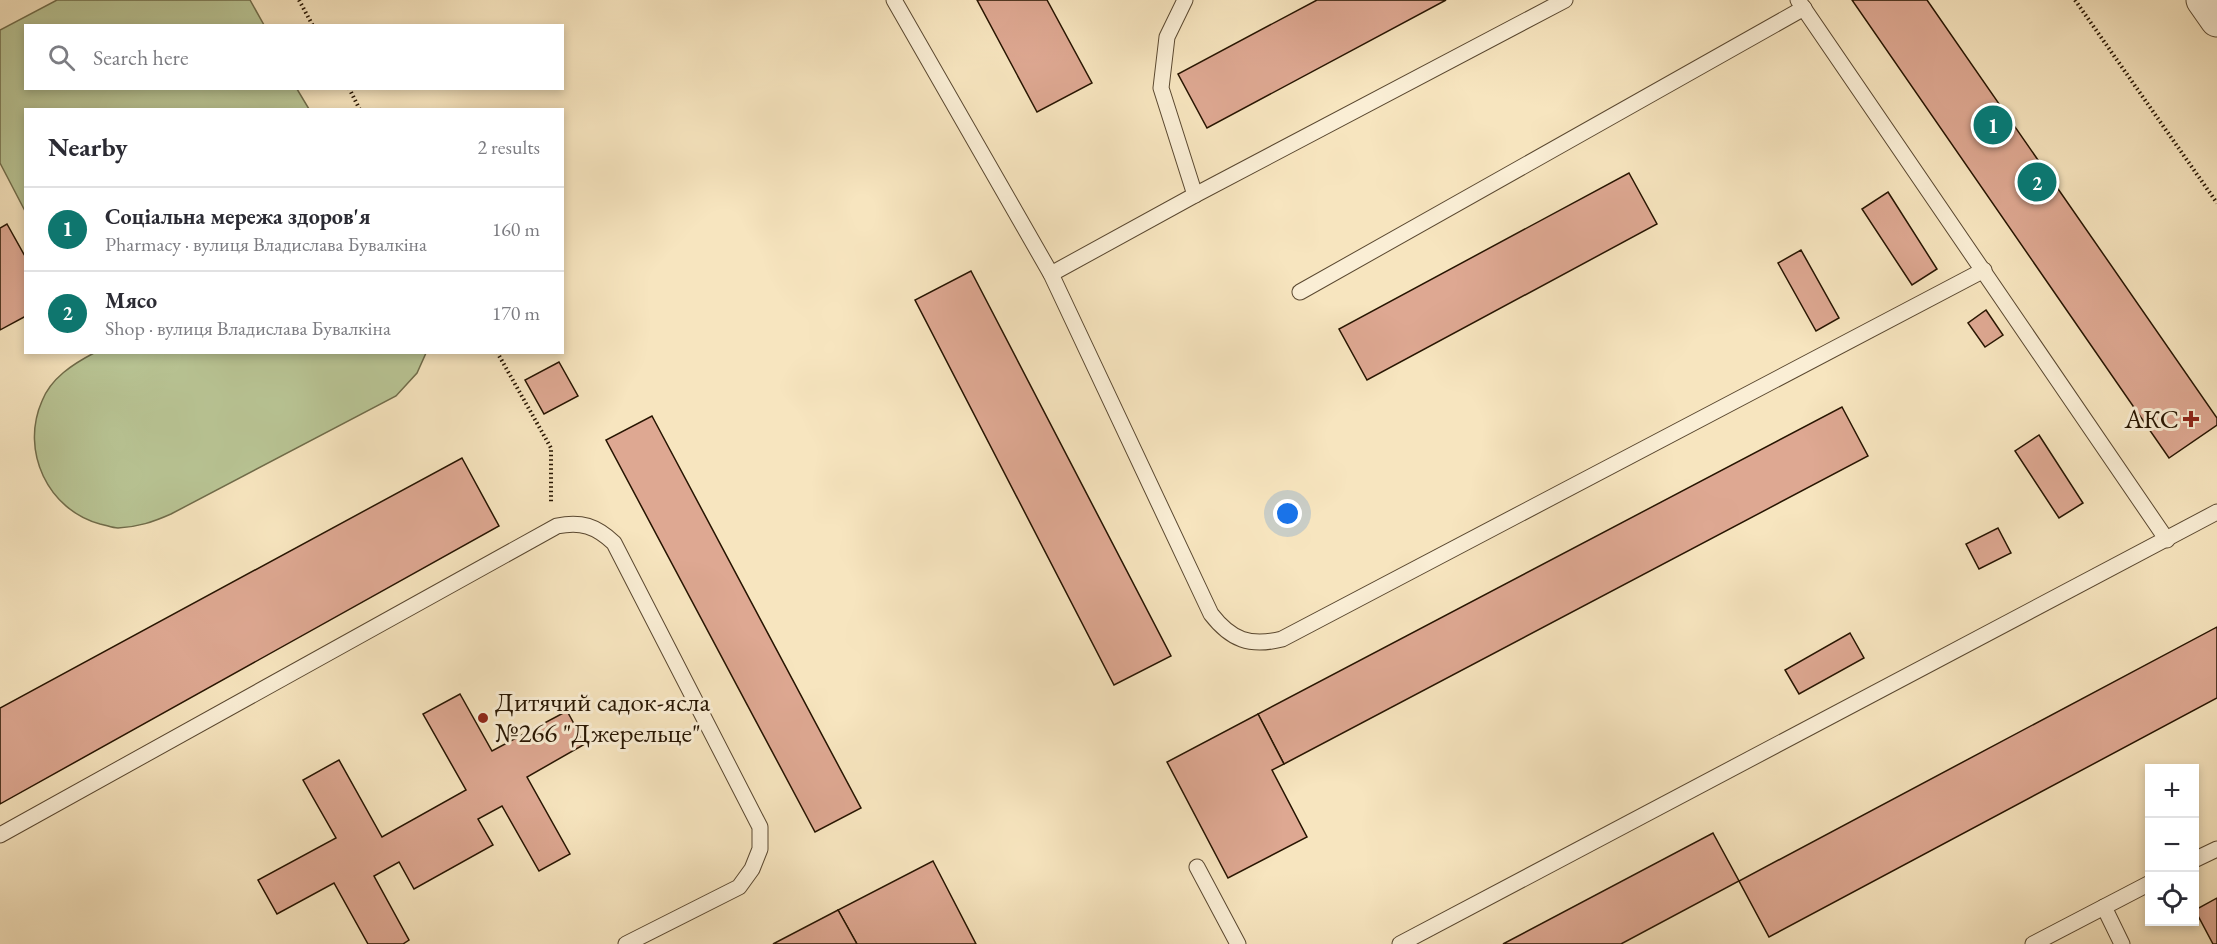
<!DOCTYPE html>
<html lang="en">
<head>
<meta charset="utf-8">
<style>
  body { margin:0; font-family:"EB Garamond",serif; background:#f7f7f7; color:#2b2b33 }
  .controls { position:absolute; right:18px; bottom:18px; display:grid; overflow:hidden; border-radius:0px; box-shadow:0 3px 9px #0003 }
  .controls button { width:54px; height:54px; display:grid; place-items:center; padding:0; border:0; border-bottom:2px solid #e1e1e2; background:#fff; color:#2b2b33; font:30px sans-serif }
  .you { position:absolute; left:1288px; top:514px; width:21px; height:21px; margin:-15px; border:4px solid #fff; border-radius:50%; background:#1a73e8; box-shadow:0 0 0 9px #1a73e833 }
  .badge { display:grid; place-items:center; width:39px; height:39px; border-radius:50%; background:#0f766e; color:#fff; font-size:20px; font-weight:700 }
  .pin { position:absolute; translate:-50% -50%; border:3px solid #fff; box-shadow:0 2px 6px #0006 }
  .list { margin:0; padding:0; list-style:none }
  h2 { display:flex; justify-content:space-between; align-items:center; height:78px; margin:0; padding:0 24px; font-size:26px }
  h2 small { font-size:20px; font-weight:400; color:#7c7c81 }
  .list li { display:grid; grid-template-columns:39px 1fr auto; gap:18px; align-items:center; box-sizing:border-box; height:84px; padding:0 24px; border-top:2px solid #e1e1e2 }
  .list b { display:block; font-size:22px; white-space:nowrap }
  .list p { margin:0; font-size:20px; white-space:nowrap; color:#7c7c81 }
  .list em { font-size:20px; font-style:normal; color:#7c7c81 }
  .icon { flex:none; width:33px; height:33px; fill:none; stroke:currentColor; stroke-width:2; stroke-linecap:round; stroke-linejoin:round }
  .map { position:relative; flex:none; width:2217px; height:944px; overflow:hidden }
  .search { position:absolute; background:#fff; box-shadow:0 3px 9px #0003; left:24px; top:24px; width:540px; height:66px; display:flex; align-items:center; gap:15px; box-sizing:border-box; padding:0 21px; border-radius:0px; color:#7c7c81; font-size:22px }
  .panel { position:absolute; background:#fff; box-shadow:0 3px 9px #0003; left:24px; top:108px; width:540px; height:246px; border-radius:0px }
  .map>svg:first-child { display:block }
  .green { fill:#b9c595; stroke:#706c4a; stroke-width:1.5 }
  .building { fill:#dea892; stroke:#261400; stroke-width:1.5 }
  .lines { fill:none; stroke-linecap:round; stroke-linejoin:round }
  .service-casing { stroke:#5a4830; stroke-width:17 }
  .tertiary-casing { stroke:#5a4830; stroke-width:35 }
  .path { stroke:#261400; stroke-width:4; stroke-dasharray:1.5 3; stroke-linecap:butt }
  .service { stroke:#faeed5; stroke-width:15 }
  .tertiary { stroke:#faeed5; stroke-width:33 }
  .poi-dot { fill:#8f2418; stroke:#faeed5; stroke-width:2 }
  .labels { text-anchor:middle; stroke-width:6; stroke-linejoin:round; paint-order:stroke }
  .poi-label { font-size:27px; fill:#261400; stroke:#faeed5; text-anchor:end }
</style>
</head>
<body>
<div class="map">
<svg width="2217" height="944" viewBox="0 0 2217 944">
  <rect width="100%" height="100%" fill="#f7e5bf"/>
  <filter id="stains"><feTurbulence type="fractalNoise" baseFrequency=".00333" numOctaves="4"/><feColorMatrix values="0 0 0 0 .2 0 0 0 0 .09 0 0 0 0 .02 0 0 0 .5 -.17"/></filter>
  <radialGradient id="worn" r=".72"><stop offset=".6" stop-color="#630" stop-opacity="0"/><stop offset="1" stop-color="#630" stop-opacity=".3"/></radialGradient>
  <g class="green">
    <path d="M57 0H250L264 25 26 26V88L297 89 309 109 26 110 25 211 0 163V30Z"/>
    <path d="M94 353V352L426 353 417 373 396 396 171 514C153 522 138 527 118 528 112 528 106 525 100 524 48 510 20 451 42 401 51 378 73 364 94 353Z"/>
  </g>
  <g class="building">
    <path d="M977 0H1047L1092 83 1037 112Z"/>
    <path d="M1317 0H1446L1207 128 1178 74Z"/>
    <path d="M1852 0H1927L2217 418V425L2169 458Z"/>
    <path d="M1629 173 1657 224 1367 380 1339 329Z"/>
    <path d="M1888 192 1937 269 1912 285 1862 209Z"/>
    <path d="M7 224 26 258V316L0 330V228Z"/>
    <path d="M1801 250 1839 318 1816 331 1778 263Z"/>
    <path d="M971 271 1171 656 1114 685 915 300Z"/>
    <path d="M1986 310 2003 335 1985 347 1968 323Z"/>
    <path d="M559 362 578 396 544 414 525 380Z"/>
    <path d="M1842 407 1868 456 1284 764 1258 714Z"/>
    <path d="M652 416 861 808 815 832 606 440Z"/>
    <path d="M2039 435 2083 503 2059 518 2015 451Z"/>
    <path d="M462 458 499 526 0 804V708Z"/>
    <path d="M1998 528 2011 553 1979 569 1966 544Z"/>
    <path d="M2217 627V698L1769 937 1739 881Z"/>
    <path d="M1850 633 1864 658 1799 694 1785 670Z"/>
    <path d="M460 694 492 751 567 711 585 744 527 777 570 854 539 871 502 806 478 819 493 845 414 889 399 862 374 876 409 940 403 944H368L334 883 277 914 258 880 336 838 303 780 339 760 382 837 466 790 423 714Z"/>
    <path d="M1258 714 1284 764 1272 770 1307 837 1228 878 1167 762Z"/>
    <path d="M1713 833 1739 881 1621 944H1503Z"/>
    <path d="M933 861 976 944H857L838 910Z"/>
    <path d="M2217 898V944H2213L2195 910Z"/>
    <path d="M838 910 857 944H773Z"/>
  </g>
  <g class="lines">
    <g class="service-casing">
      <g id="service">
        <path d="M894 0 1051 274 1211 614C1231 640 1250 647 1282 639L1984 270"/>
        <path d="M1185 0 1167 37 1161 88 1195 195"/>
        <path d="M1798 0 2167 540"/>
        <path d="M1051 274 1195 195 1565 0"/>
        <path d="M1300 292 1804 8"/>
        <path d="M0 835 557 526C581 521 596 526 614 543L760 827V849L752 869 739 887 626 944"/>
        <path d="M2194 860 2217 849"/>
        <path d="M1197 867 1238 944"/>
        <path d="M2104 907 2122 944"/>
        <path d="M1400 944 2217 512"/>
        <path d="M2033 944 2150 883"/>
      </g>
    </g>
    <g class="tertiary-casing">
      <path id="tertiary" d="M2203 0 2217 20"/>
    </g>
    <g class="path">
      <path d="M299 0 313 26"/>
      <path d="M2075 0 2217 203"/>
      <path d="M349 88 360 110"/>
      <path d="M497 352 551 448V502"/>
    </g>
    <use href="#service" class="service"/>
    <use href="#tertiary" class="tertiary"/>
  </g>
  <g class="poi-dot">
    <path d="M2188 410h6v6h6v6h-6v6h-6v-6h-6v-6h6z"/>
    <circle cx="483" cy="718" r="6"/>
  </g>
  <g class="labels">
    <g class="poi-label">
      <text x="2179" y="428">АКС</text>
      <text x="495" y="711" text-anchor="start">Дитячий садок-ясла<tspan x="495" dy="31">№266 "Джерельце"</tspan></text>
    </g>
  </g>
  <rect width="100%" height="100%" filter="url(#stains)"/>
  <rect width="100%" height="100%" fill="url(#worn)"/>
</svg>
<div class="controls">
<button>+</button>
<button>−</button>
<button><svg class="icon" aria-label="locate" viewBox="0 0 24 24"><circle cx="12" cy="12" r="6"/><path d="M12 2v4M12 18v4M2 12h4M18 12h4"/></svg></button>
</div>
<div class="you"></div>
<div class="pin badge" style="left:1993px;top:125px">1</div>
<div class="pin badge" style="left:2037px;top:182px">2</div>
<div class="search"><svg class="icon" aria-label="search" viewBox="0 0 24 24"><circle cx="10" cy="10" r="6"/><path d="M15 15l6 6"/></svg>Search here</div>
<section class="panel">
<h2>Nearby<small>2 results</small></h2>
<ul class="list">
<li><span class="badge">1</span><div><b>Соціальна мережа здоров'я</b><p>Pharmacy · вулиця Владислава Бувалкіна</p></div><em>160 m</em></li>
<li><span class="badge">2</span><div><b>Мясо</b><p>Shop · вулиця Владислава Бувалкіна</p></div><em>170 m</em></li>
</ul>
</section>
</div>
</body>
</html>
